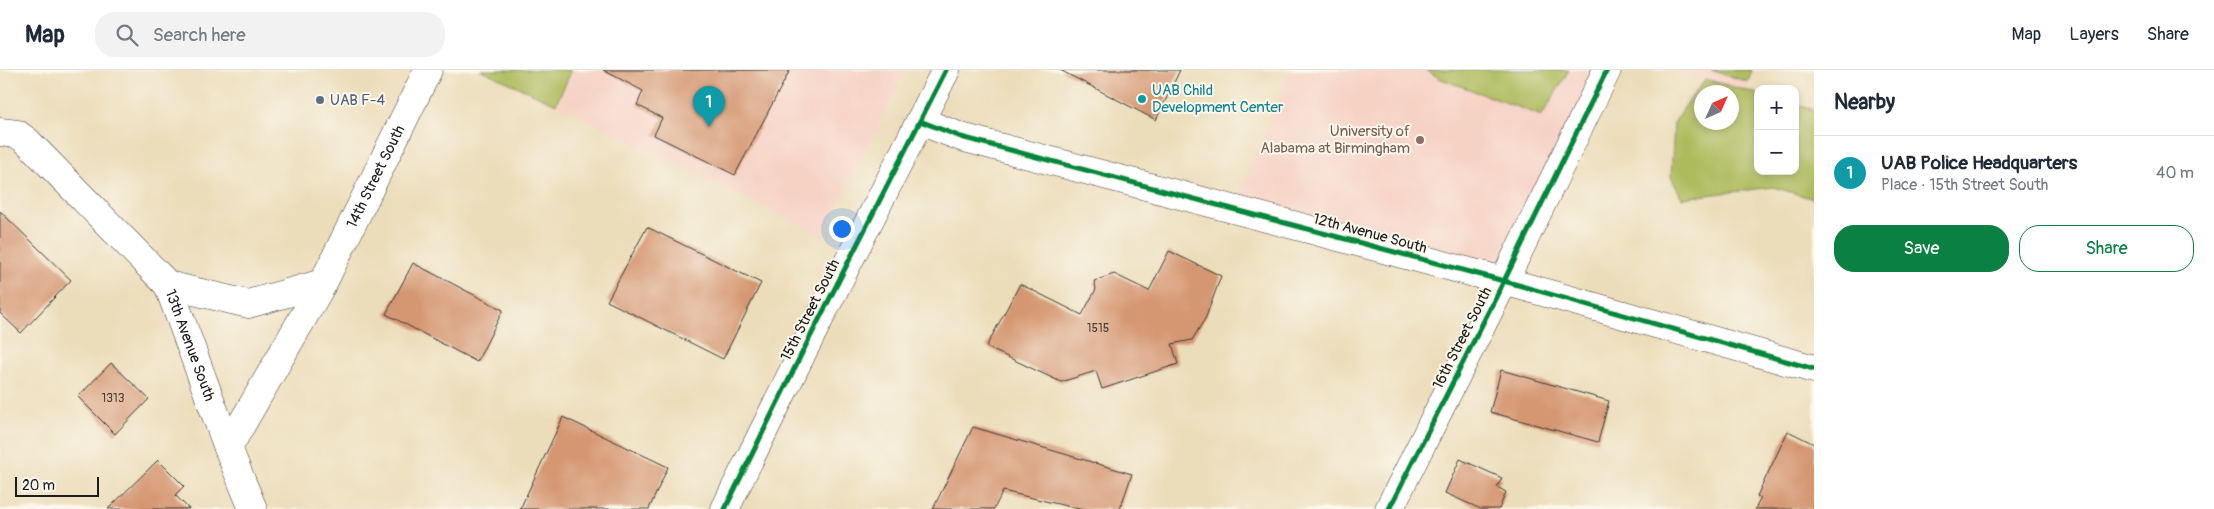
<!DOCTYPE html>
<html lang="en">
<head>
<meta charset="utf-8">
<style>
  body { margin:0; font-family:Pangolin,sans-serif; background:#f2f2f3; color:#1f2937 }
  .controls { position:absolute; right:15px; top:15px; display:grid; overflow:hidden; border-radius:10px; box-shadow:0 2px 8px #0003 }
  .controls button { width:45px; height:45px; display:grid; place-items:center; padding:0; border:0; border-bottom:1px solid #e0e1e3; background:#fff; color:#1f2937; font:25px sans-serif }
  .compass { position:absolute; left:1694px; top:15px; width:45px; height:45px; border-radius:50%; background:#fff; box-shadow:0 2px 8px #0003; rotate:45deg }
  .scale { position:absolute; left:15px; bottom:12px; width:84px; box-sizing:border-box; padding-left:5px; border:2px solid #1c1c1c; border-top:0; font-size:14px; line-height:18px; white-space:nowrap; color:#1c1c1c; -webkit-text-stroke:4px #fbf7ec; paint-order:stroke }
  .you { position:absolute; left:841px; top:158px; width:18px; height:18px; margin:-12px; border:4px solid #fff; border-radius:50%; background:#1a73e8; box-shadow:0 0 0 8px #1a73e833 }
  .badge { display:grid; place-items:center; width:32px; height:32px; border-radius:50%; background:#0b8043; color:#fff; font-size:16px; font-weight:700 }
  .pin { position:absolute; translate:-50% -41px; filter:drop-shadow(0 1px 2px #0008) }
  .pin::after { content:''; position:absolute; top:26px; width:18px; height:15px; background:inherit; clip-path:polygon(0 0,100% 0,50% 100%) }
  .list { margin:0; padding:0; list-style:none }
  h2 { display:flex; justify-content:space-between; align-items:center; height:65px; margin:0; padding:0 20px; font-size:21px }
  h2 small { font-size:16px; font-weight:400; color:#747a83 }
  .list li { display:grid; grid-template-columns:32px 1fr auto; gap:15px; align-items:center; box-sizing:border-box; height:75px; padding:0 20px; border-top:1px solid #e0e1e3 }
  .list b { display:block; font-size:19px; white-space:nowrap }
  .list p { margin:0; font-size:16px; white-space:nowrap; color:#747a83 }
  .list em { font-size:16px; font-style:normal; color:#747a83 }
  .actions { display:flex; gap:10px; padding:15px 20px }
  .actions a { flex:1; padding:11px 0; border:1px solid #0b8043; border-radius:20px; text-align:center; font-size:18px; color:#0b8043 }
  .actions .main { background:#0b8043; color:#fff }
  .icon { flex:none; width:28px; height:28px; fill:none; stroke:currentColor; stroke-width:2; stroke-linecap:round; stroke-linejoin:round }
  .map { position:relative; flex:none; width:1814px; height:439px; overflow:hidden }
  header { display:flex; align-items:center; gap:30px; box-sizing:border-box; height:70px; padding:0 25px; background:#fff; border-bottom:1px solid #e0e1e3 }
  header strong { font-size:24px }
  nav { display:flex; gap:28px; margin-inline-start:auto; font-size:18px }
  .search { width:350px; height:45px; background:#f2f2f3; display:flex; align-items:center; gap:12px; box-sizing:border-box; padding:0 18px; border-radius:20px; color:#747a83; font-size:19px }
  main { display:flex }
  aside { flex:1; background:#fff }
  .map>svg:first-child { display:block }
  .built { fill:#f6d2c4 }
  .green { fill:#aebb5d; stroke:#656c3c; fill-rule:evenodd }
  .building { fill:#d59772 }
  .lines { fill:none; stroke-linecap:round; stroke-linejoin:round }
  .minor-casing { stroke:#3b3934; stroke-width:29 }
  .minor { stroke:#fff; stroke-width:28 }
  .cycleway-casing { stroke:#fbf7ec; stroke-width:8 }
  .cycleway { stroke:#00873e; stroke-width:5 }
  .culture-dot { fill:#0f9aa8; stroke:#fbf7ec; stroke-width:2 }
  .service-dot { fill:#5c6f8a; stroke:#fbf7ec; stroke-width:2 }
  .education-dot { fill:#8d6e63; stroke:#fbf7ec; stroke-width:2 }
  .labels { text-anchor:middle; stroke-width:4; stroke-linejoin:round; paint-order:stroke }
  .number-label { font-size:12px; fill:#4a3b32 }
  .culture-label { font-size:15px; fill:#0d838f; stroke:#fbf7ec; text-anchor:start }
  .service-label { font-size:15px; fill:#4e5e75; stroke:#fbf7ec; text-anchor:start }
  .education-label { font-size:15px; fill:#785e54; stroke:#fbf7ec; text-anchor:end }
  .street-label { font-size:15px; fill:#1c1c1c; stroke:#fbf7ec }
</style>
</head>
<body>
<header>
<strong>Map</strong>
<div class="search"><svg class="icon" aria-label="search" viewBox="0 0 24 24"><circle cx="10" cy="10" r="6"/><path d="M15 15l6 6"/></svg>Search here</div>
<nav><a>Map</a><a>Layers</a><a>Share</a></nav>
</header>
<main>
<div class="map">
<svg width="1814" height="439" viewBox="0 0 1814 439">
  <rect width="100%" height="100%" fill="#fbf7ec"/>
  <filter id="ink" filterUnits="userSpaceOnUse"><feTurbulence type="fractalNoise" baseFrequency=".02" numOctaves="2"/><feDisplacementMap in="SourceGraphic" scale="10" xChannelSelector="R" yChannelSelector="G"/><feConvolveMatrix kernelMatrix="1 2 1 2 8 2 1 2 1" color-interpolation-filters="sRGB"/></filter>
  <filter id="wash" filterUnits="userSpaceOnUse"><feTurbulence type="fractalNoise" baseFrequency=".0096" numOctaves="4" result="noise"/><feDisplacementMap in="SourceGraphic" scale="20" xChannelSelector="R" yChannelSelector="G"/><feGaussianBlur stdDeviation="1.12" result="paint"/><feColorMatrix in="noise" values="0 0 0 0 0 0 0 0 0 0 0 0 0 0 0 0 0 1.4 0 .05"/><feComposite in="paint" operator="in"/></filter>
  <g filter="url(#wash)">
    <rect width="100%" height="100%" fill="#ecddba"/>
    <g class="built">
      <path d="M572 0H906L822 166 556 34Z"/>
      <path d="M1290 0H1614L1504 211 1233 139Z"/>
      <path d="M1674 0H1752L1745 20Z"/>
    </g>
    <g class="green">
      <path d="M481 0H572L556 34Z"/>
      <path d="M1426 0H1569L1542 46 1441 9Z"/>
      <path d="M1711 0H1752L1748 12Z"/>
      <path d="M1706 9 1758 24V101H1795V34L1814 40V129L1773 117 1682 128 1671 107 1674 53 1690 29ZM1732 22V52H1702V22Z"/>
    </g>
    <g id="blocks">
      <g class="building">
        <path d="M603 0H790L735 105 654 65 662 48 637 35 643 21Z"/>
        <path d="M1060 0H1180L1156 50Z"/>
        <path d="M0 141 71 210 21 263 0 243Z"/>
        <path d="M647 157 761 213 723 289 607 231Z"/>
        <path d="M1169 181 1221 206 1206 247 1192 270 1172 274 1178 294 1102 319 1096 301 1061 312 986 277 1020 214 1082 245 1096 219 1094 211 1114 204 1149 221Z"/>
        <path d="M413 193 503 240 477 292 386 244Z"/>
        <path d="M111 293 149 329 115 364 78 327Z"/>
        <path d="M1501 300 1609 331 1598 372 1490 342Z"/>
        <path d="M563 347 668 397 649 439H520Z"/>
        <path d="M973 357 1132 404 1120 439H1079L1003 421 994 439H933Z"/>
        <path d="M1788 361 1814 374V439H1755L1761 428 1757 426Z"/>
        <path d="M1460 389 1502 408 1497 417 1506 422 1499 439H1481L1445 423Z"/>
        <path d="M158 390 184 416 175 425 189 439H108Z"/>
      </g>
    </g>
  </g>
  <g filter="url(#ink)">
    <use href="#blocks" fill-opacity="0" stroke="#3b3934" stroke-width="1"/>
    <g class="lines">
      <g class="minor-casing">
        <g id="minor">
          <path d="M920 51 961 67 1504 211 1814 299"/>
          <path id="s1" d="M0 62 17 64 27 71 168 215 228 378 253 439"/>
          <path d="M168 215 248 234 323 213"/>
          <path id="s2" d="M228 378 323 213 428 0"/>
          <path d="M725 439 803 281 946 0"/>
          <path d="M1389 439 1504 211 1607 0"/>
        </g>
      </g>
      <use href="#minor" class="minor"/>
      <g class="cycleway-casing">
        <g id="cycleway">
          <path d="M920 51 961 67 1504 211 1814 299"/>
          <path d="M725 439 803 281 946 0"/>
          <path d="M1389 439 1504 211 1607 0"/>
        </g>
      </g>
      <use href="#cycleway" class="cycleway"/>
    </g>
  </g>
  <circle class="culture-dot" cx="1142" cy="29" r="5"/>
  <circle class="service-dot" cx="320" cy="30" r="5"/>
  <circle class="education-dot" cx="1420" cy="70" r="5"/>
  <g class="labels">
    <g class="number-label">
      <text x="1098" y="262">1515</text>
      <text x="113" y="332">1313</text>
    </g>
    <g class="culture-label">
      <text x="1152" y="25">UAB Child<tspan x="1152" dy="17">Development Center</tspan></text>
    </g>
    <g class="service-label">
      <text x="330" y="35">UAB F-4</text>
    </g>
    <g class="education-label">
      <text x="1410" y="66">University of<tspan x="1410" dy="17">Alabama at Birmingham</tspan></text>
    </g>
    <g class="street-label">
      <text dy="5" stroke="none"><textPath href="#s2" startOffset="309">14th Street South</textPath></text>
      <text transform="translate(1370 163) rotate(15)" y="5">12th Avenue South</text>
      <text transform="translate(810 240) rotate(-63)" y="5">15th Street South</text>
      <text transform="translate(1462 268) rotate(-63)" y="5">16th Street South</text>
      <text dy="5" stroke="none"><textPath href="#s1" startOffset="295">13th Avenue South</textPath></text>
    </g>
  </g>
</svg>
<div class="controls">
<button>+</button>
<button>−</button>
</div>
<svg class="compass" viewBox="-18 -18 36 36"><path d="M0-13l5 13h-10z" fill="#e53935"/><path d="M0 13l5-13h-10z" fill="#747a83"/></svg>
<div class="scale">20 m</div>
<div class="you"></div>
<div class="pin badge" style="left:709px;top:57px;background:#0f9aa8">1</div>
</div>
<aside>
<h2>Nearby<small></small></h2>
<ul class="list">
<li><span class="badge" style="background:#0f9aa8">1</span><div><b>UAB Police Headquarters</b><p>Place · 15th Street South</p></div><em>40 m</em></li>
</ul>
<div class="actions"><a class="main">Save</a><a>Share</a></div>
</aside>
</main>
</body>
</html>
